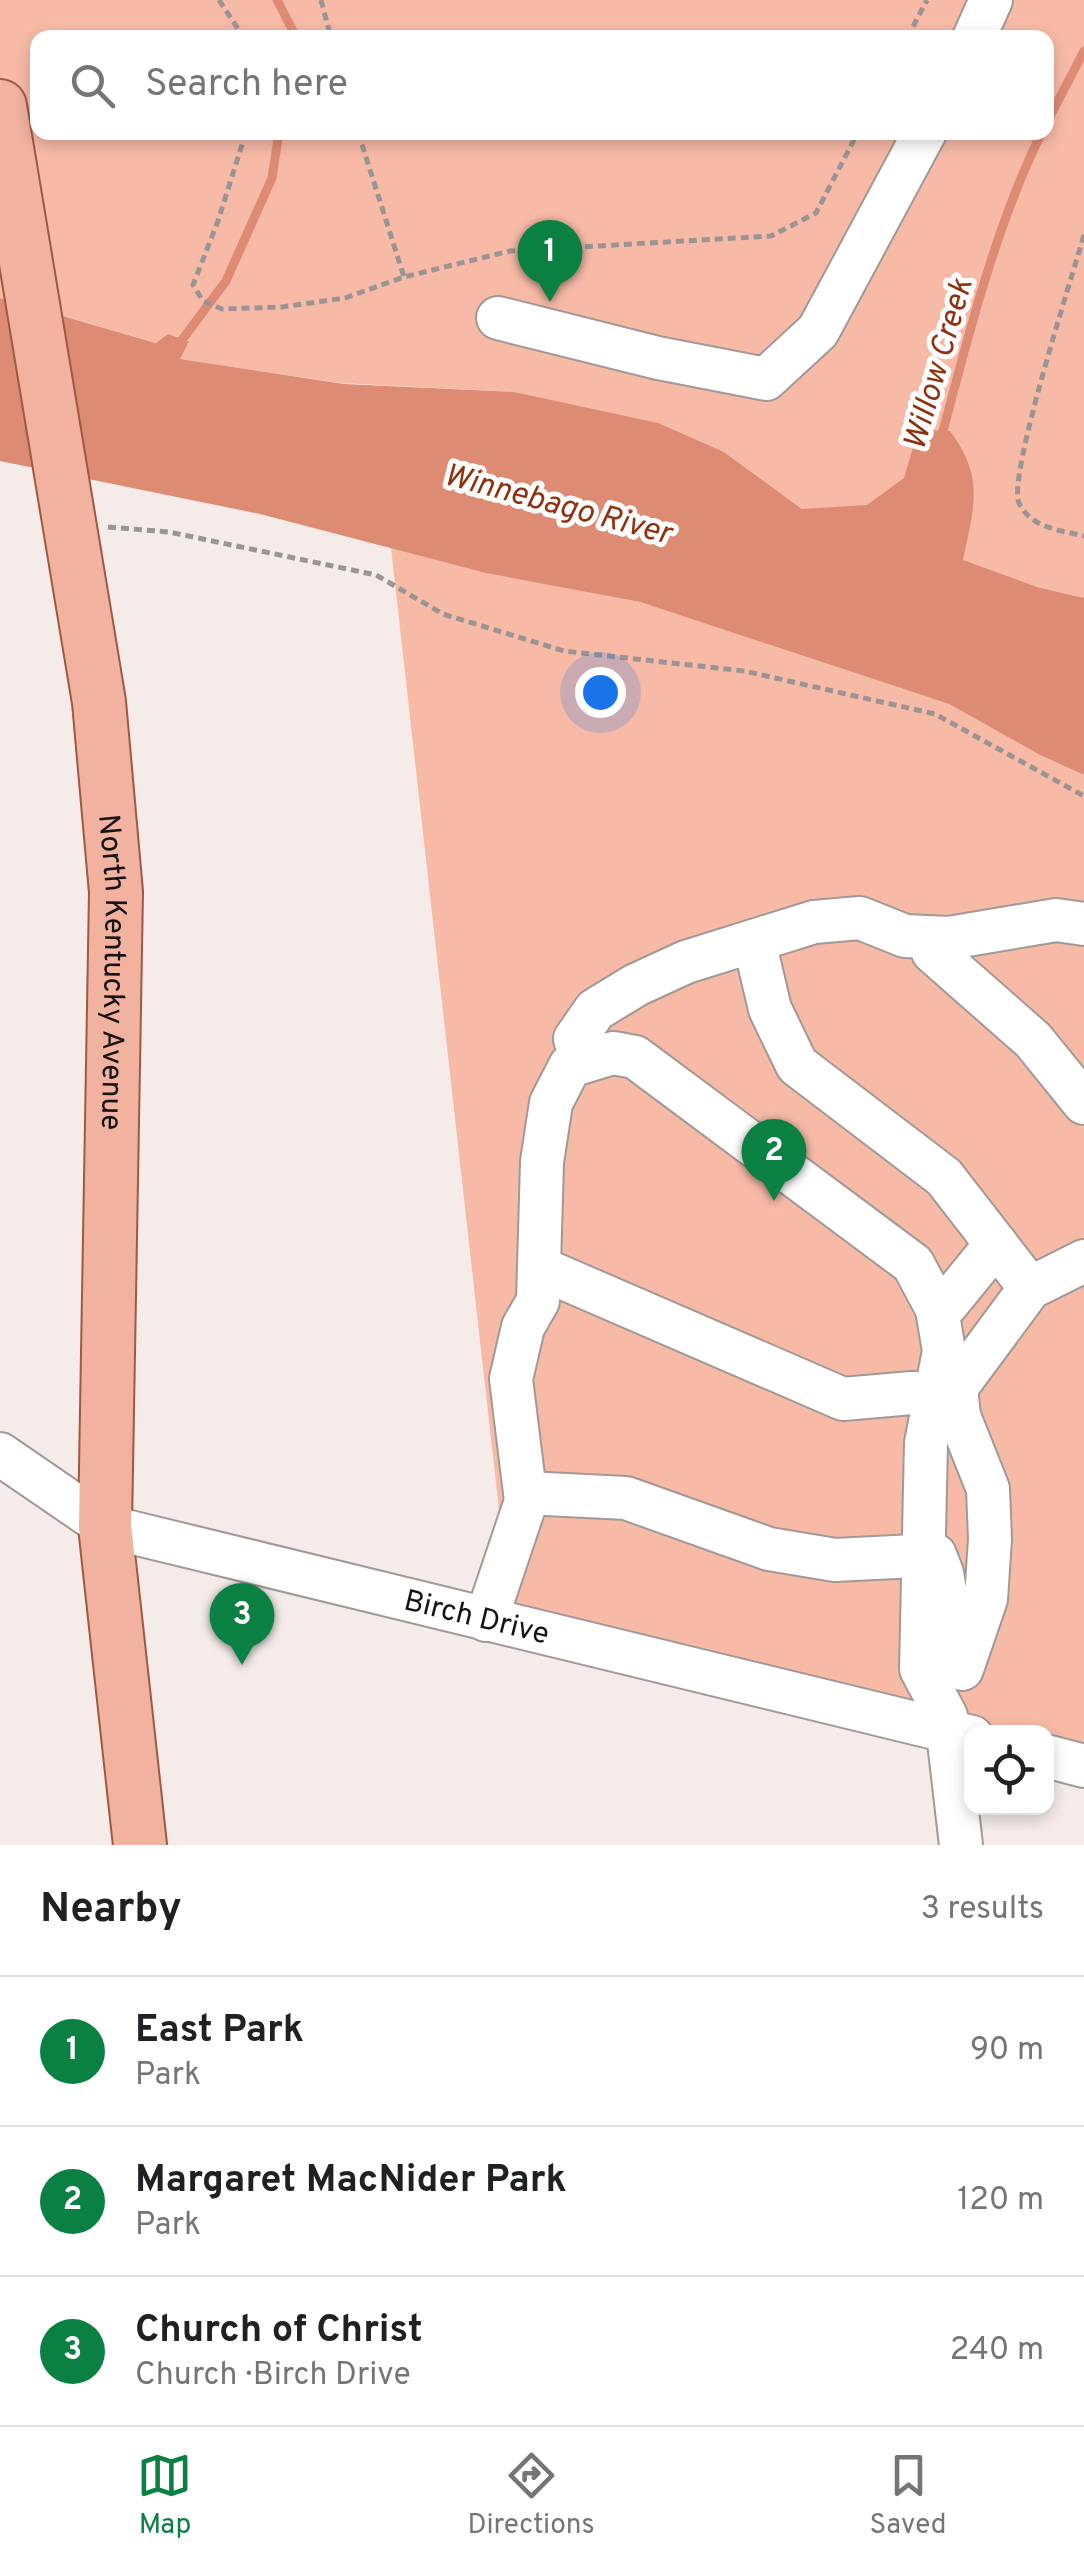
<!DOCTYPE html>
<html lang="en">
<head>
<meta charset="utf-8">
<style>
  body { margin:0; font-family:Overpass,sans-serif; background:#f6f6f6; color:#202124 }
  .controls { position:absolute; right:30px; bottom:30px; display:grid; overflow:hidden; border-radius:20px; box-shadow:0 5px 15px #0003 }
  .controls button { width:90px; height:90px; display:grid; place-items:center; padding:0; border:0; border-bottom:2px solid #e0e0e0; background:#fff; color:#202124; font:50px sans-serif }
  .you { position:absolute; left:600px; top:692px; width:35px; height:35px; margin:-25px; border:8px solid #fff; border-radius:50%; background:#1a73e8; box-shadow:0 0 0 15px #1a73e833 }
  .badge { display:grid; place-items:center; width:65px; height:65px; border-radius:50%; background:#0b8043; color:#fff; font-size:32px; font-weight:700 }
  .pin { position:absolute; translate:-50% -82px; filter:drop-shadow(0 2px 5px #0008) }
  .pin::after { content:''; position:absolute; top:52px; width:35px; height:30px; background:inherit; clip-path:polygon(0 0,100% 0,50% 100%) }
  .list { margin:0; padding:0; list-style:none }
  h2 { display:flex; justify-content:space-between; align-items:center; height:130px; margin:0; padding:0 40px; font-size:42px }
  h2 small { font-size:32px; font-weight:400; color:#757577 }
  .list li { display:grid; grid-template-columns:65px 1fr auto; gap:30px; align-items:center; box-sizing:border-box; height:150px; padding:0 40px; border-top:2px solid #e0e0e0 }
  .list b { display:block; font-size:38px; white-space:nowrap }
  .list p { margin:0; font-size:32px; white-space:nowrap; color:#757577 }
  .list em { font-size:32px; font-style:normal; color:#757577 }
  .icon { flex:none; width:55px; height:55px; fill:none; stroke:currentColor; stroke-width:2; stroke-linecap:round; stroke-linejoin:round }
  .map { position:relative; flex:none; width:1084px; height:1845px; overflow:hidden }
  .search { position:absolute; background:#fff; box-shadow:0 5px 15px #0003; left:30px; right:30px; top:30px; height:110px; display:flex; align-items:center; gap:25px; box-sizing:border-box; padding:0 35px; border-radius:20px; color:#757577; font-size:38px }
  .sheet { height:580px; background:#fff }
  nav { display:flex; justify-content:space-around; align-items:center; box-sizing:border-box; height:140px; border-top:2px solid #e0e0e0; background:#fff; font-size:28px; color:#757577 }
  nav a { display:grid; justify-items:center; gap:5px }
  nav .on { color:#0b8043 }
  .map>svg:first-child { display:block }
  .green { fill:#f7baa7; fill-rule:evenodd }
  .water { fill:#dd8c73 }
  .lines { fill:none; stroke-linecap:round; stroke-linejoin:round }
  .stream { stroke:#dd8c73; stroke-width:9 }
  .minor-casing { stroke:#a19996; stroke-width:46 }
  .major-casing { stroke:#9e5944; stroke-width:56 }
  .path { stroke:#9b9492; stroke-width:5; stroke-dasharray:8 5; stroke-linecap:butt }
  .minor { stroke:#fff; stroke-width:42 }
  .major { stroke:#f1b29f; stroke-width:52 }
  .labels { text-anchor:middle; stroke-width:10; stroke-linejoin:round; paint-order:stroke }
  .street-label { font-size:30px; fill:#151211; stroke:#fff }
  .water-label { font-size:32px; font-style:italic; fill:#8f310f; stroke:#fff }
</style>
</head>
<body>
<div class="map">
<svg width="1084" height="1845" viewBox="0 0 1084 1845">
  <rect width="100%" height="100%" fill="#f5ece9"/>
  <g class="green">
    <path d="M0 0H1084V598L1037 587 802 509 724 452 514 392 340 383 179 359 189 340 168 334 157 343 0 298ZM38 38H1046V132H38Z"/>
    <path d="M391 548 488 573 640 602 949 704 1040 755 1084 775V1766L1047 1756 1046 1732H972L512 1626Z"/>
  </g>
  <path class="water" d="M0 298 156 343 168 334 189 341 180 359 344 384 514 392 658 423 724 452 802 509 867 505 904 478 918 430 950 431C985 478 974 506 963 560L1037 587 1084 598V775L1040 755 949 704 640 602 486 573 260 514 0 461Z"/>
  <g class="lines">
    <g class="stream">
      <path d="M277 0 293 31 292 38"/>
      <path d="M1046 124 1084 51"/>
      <path d="M176 348 226 281 272 178 279 132"/>
      <path d="M940 443C966 343 996 224 1042 132"/>
    </g>
    <g class="minor-casing">
      <g id="minor">
        <path d="M974 38 991 0"/>
        <path d="M498 318 658 358 766 379 818 331 925 132"/>
        <path d="M932 938 933 952 1033 1040 1084 1103"/>
        <path d="M754 941 770 1009 797 1065 944 1177 1030 1288"/>
        <path d="M582 1062 575 1039 595 1010 636 985 686 962 814 922 860 918 905 936 949 938 1056 920 1084 924"/>
        <path d="M539 1271H547L843 1399 912 1393 957 1397"/>
        <path d="M937 1309 947 1304 996 1244"/>
        <path id="s1" d="M0 1454 105 1526 972 1737"/>
        <path d="M526 1493 626 1498 769 1549 835 1560 935 1555 942 1573 958 1663 963 1665"/>
        <path d="M486 1620 526 1501 511 1379 523 1327 538 1301 542 1162 551 1103 570 1066 613 1053 635 1057 913 1264 937 1309 944 1351 926 1443 921 1669 946 1716 961 1845"/>
        <path d="M962 1669 986 1599 990 1539 988 1489 959 1416 956 1388 1030 1288 1084 1261"/>
        <path d="M1046 1756 1084 1766"/>
      </g>
    </g>
    <g class="major-casing">
      <g id="major">
        <path id="s2" d="M0 106 99 702 116 892 105 1526 140 1845"/>
      </g>
    </g>
    <g class="path">
      <path d="M219 0 244 38"/>
      <path d="M321 0 331 38"/>
      <path d="M907 38 927 0"/>
      <path d="M246 132 218 221 193 285 203 301 222 309 282 307 345 298 404 277 510 251 771 236 816 213 858 132"/>
      <path d="M358 132 404 277"/>
      <path d="M1084 235C1073 274 1007 478 1019 503 1031 528 1059 530 1084 536"/>
      <path d="M108 527 169 532 376 575 443 614 564 651 744 671 935 714 1084 796"/>
    </g>
    <use href="#minor" class="minor"/>
    <use href="#major" class="major"/>
  </g>
  <g class="labels">
    <g class="street-label">
      <text dy="10" stroke="none"><textPath href="#s2" startOffset="875">North Kentucky Avenue</textPath></text>
      <text dy="10" stroke="none"><textPath href="#s1" startOffset="510">Birch Drive</textPath></text>
    </g>
    <g class="water-label">
      <text transform="translate(937 364) rotate(-74)" y="11">Willow Creek</text>
      <text transform="translate(558 503) rotate(15)" y="11">Winnebago River</text>
    </g>
  </g>
</svg>
<div class="controls">
<button><svg class="icon" aria-label="locate" viewBox="0 0 24 24"><circle cx="12" cy="12" r="6"/><path d="M12 2v4M12 18v4M2 12h4M18 12h4"/></svg></button>
</div>
<div class="you"></div>
<div class="pin badge" style="left:550px;top:302px">1</div>
<div class="pin badge" style="left:774px;top:1201px">2</div>
<div class="pin badge" style="left:242px;top:1665px">3</div>
<div class="search"><svg class="icon" aria-label="search" viewBox="0 0 24 24"><circle cx="10" cy="10" r="6"/><path d="M15 15l6 6"/></svg>Search here</div>
</div>
<section class="sheet">
<h2>Nearby<small>3 results</small></h2>
<ul class="list">
<li><span class="badge">1</span><div><b>East Park</b><p>Park</p></div><em>90 m</em></li>
<li><span class="badge">2</span><div><b>Margaret MacNider Park</b><p>Park</p></div><em>120 m</em></li>
<li><span class="badge">3</span><div><b>Church of Christ</b><p>Church · Birch Drive</p></div><em>240 m</em></li>
</ul>
</section>
<nav>
<a class="on"><svg class="icon" aria-label="map" viewBox="0 0 24 24"><path d="M3 6l6-2 6 2 6-2v14l-6 2-6-2-6 2zM9 4v14M15 6v14"/></svg>Map</a>
<a><svg class="icon" aria-label="directions" viewBox="0 0 24 24"><path d="M12 3l9 9-9 9-9-9zM9 14v-3h6M13 9l2 2-2 2"/></svg>Directions</a>
<a><svg class="icon" aria-label="saved" viewBox="0 0 24 24"><path d="M7 4h10v16l-5-4-5 4z"/></svg>Saved</a>
</nav>
</body>
</html>
